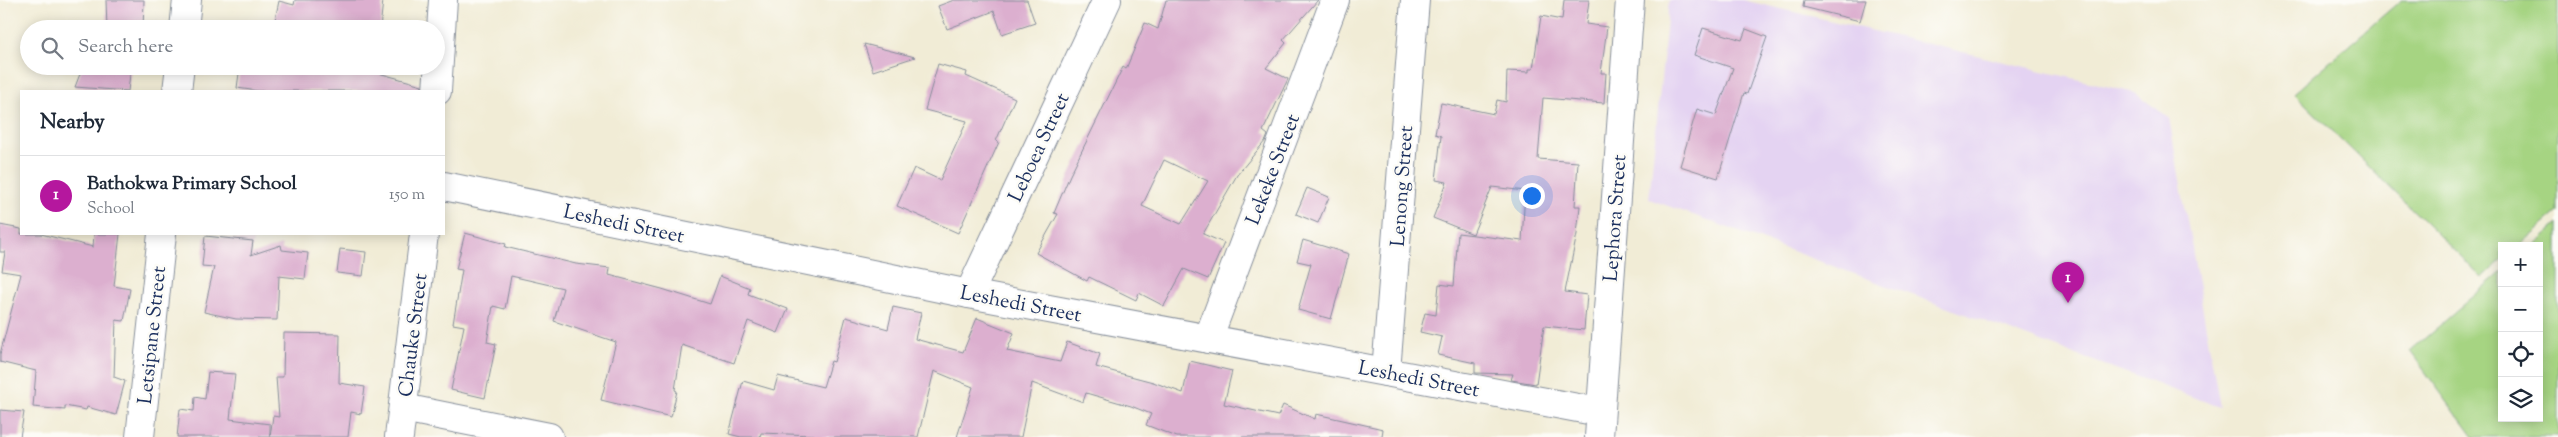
<!DOCTYPE html>
<html lang="en">
<head>
<meta charset="utf-8">
<style>
  body { margin:0; font-family:"Sorts Mill Goudy",serif; background:#f2f2f3; color:#1f2937 }
  .controls { position:absolute; right:15px; bottom:15px; display:grid; overflow:hidden; border-radius:0px; box-shadow:0 2px 12px #0003 }
  .controls button { width:45px; height:45px; display:grid; place-items:center; padding:0; border:0; border-bottom:1px solid #e0e1e3; background:#fff; color:#1f2937; font:25px sans-serif }
  .you { position:absolute; left:1531px; top:195px; width:18px; height:18px; margin:-12px; border:4px solid #fff; border-radius:50%; background:#1a73e8; box-shadow:0 0 0 8px #1a73e833 }
  .badge { display:grid; place-items:center; width:32px; height:32px; border-radius:50%; background:#b5179e; color:#fff; font-size:16px; font-weight:700 }
  .pin { position:absolute; translate:-50% -41px; filter:drop-shadow(0 1px 2px #0008) }
  .pin::after { content:''; position:absolute; top:26px; width:18px; height:15px; background:inherit; clip-path:polygon(0 0,100% 0,50% 100%) }
  .list { margin:0; padding:0; list-style:none }
  h2 { display:flex; justify-content:space-between; align-items:center; height:65px; margin:0; padding:0 20px; font-size:21px }
  h2 small { font-size:16px; font-weight:400; color:#747a83 }
  .list li { display:grid; grid-template-columns:32px 1fr auto; gap:15px; align-items:center; box-sizing:border-box; height:80px; padding:0 20px; border-top:1px solid #e0e1e3 }
  .list b { display:block; font-size:19px; white-space:nowrap }
  .list p { margin:0; font-size:16px; white-space:nowrap; color:#747a83 }
  .list em { font-size:16px; font-style:normal; color:#747a83 }
  .icon { flex:none; width:28px; height:28px; fill:none; stroke:currentColor; stroke-width:2; stroke-linecap:round; stroke-linejoin:round }
  .map { position:relative; flex:none; width:2558px; height:437px; overflow:hidden }
  .search { position:absolute; background:#fff; box-shadow:0 2px 12px #0003; left:20px; top:20px; width:425px; height:55px; display:flex; align-items:center; gap:12px; box-sizing:border-box; padding:0 18px; border-radius:28px; color:#747a83; font-size:19px }
  .panel { position:absolute; background:#fff; box-shadow:0 2px 12px #0003; left:20px; top:90px; width:425px; height:145px; border-radius:0px }
  .map>svg:first-child { display:block }
  .built { fill:#e4d3f2 }
  .green { fill:#a6d482; stroke:#608270 }
  .building { fill:#dcafcf; fill-rule:evenodd }
  .lines { fill:none; stroke-linecap:round; stroke-linejoin:round }
  .minor-casing { stroke:#868e9a; stroke-width:30 }
  .minor { stroke:#fff; stroke-width:28 }
  .labels { text-anchor:middle; stroke-width:5; stroke-linejoin:round; paint-order:stroke }
  .street-label { font-size:20px; fill:#1b2f5e; stroke:#fdfcf7 }
</style>
</head>
<body>
<div class="map">
<svg width="2558" height="437" viewBox="0 0 2558 437">
  <rect width="100%" height="100%" fill="#fdfcf7"/>
  <filter id="ink" filterUnits="userSpaceOnUse"><feTurbulence type="fractalNoise" baseFrequency=".02" numOctaves="2"/><feDisplacementMap in="SourceGraphic" scale="10" xChannelSelector="R" yChannelSelector="G"/><feConvolveMatrix kernelMatrix="1 2 1 2 8 2 1 2 1" color-interpolation-filters="sRGB"/></filter>
  <filter id="wash" filterUnits="userSpaceOnUse"><feTurbulence type="fractalNoise" baseFrequency=".0096" numOctaves="4" result="noise"/><feDisplacementMap in="SourceGraphic" scale="20" xChannelSelector="R" yChannelSelector="G"/><feGaussianBlur stdDeviation="1.12" result="paint"/><feColorMatrix in="noise" values="0 0 0 0 0 0 0 0 0 0 0 0 0 0 0 0 0 1.4 0 .05"/><feComposite in="paint" operator="in"/></filter>
  <g filter="url(#wash)">
    <rect width="100%" height="100%" fill="#f1ecd6"/>
    <path class="built" d="M1669 0H1743L2135 93 2169 118 2220 407 1649 199Z"/>
    <g class="green">
      <path d="M2401 0H2558V212L2519 246H2502V260L2482 278 2294 93Z"/>
      <path d="M2558 224V437H2473L2410 351 2502 272V418H2539V246H2533Z"/>
    </g>
    <g id="blocks">
      <g class="building">
        <path d="M106 0H144L143 29H107Z"/>
        <path d="M295 0H383L380 29H273L279 1 294 5Z"/>
        <path d="M954 0H1027L1035 23 1002 34 994 11 947 29 938 6Z"/>
        <path d="M1166 0H1318L1283 40 1286 43 1266 68 1288 79 1263 131 1268 135 1266 140 1237 175 1203 234 1224 243 1208 279 1184 269 1164 306 1139 293 1136 300 1089 277 1087 281 1036 253 1058 214 1054 213 1070 175 1123 67 1126 69 1145 23 1158 29ZM1164 160 1208 181 1181 224 1142 206Z"/>
        <path d="M1564 0H1589L1586 24 1607 27 1601 73H1606L1604 103 1543 98 1538 159 1578 162 1575 206H1580L1577 234 1565 292 1587 295 1584 330 1544 326 1536 384 1511 380 1513 374 1475 373V363L1438 355 1442 337 1420 332 1425 313 1436 315 1439 284 1454 286 1458 233 1522 241 1525 191 1492 187 1473 234 1433 218 1447 182 1436 180 1441 136 1435 134 1441 103 1494 114 1497 100 1506 102 1507 71 1529 72V69H1533L1541 16 1562 20Z"/>
        <path d="M1804 0H1866L1860 21 1803 7Z"/>
        <path d="M1703 28 1742 40 1746 29 1767 37 1747 94 1744 93 1718 178 1680 166 1697 109 1716 115 1733 68 1694 55Z"/>
        <path d="M864 44 915 57 873 71Z"/>
        <path d="M938 64 967 72 966 76 1015 98 996 141 999 142 958 233 897 206 914 168 940 180 967 121 925 110Z"/>
        <path d="M83 66H131L128 91 75 87Z"/>
        <path d="M240 66H353L422 85V91H258L237 88Z"/>
        <path d="M1307 188 1329 197 1318 223 1296 214Z"/>
        <path d="M0 225 21 229V234H41L93 247 94 234H120L114 286 130 289 124 321 116 320 114 377 125 381 116 415 87 407 86 410 65 406V410L33 407 36 371 0 362V354L21 274 2 271 5 252H0Z"/>
        <path d="M465 233 506 244 505 247 576 264 610 268 609 275 662 289 710 304 720 276 750 288 748 294 788 309 778 333 748 321 734 363 682 345 675 390 677 391 671 417 601 400 616 342 554 321 563 288 511 276 505 309 493 306 487 342 496 344 485 398 451 390 464 326 453 324 462 270 456 269Z"/>
        <path d="M205 236 253 241 251 255 281 245 282 250 308 253 305 279 279 276 277 320 236 319 204 312 214 267 202 266Z"/>
        <path d="M1303 240 1349 254 1331 319 1298 310 1311 264 1297 261Z"/>
        <path d="M340 249 366 252 363 276 337 273Z"/>
        <path d="M893 307 921 313 915 339 963 352 977 318 1014 333 1007 351 1060 362 1067 342 1100 354 1096 367 1153 382 1183 393 1190 361 1232 371 1224 404 1278 416 1283 405 1315 419 1316 414 1383 429 1382 437H1177L1146 425 1151 414 1131 406 1086 393 1083 402 1032 383 1021 437H957L973 387 934 371 918 437H814V435L761 433 760 437H741L729 434 743 381 774 390 778 376 823 387 831 361 834 362 846 317 888 329Z"/>
        <path d="M284 333 340 334 339 383 365 387 361 414 351 412 348 437H270L273 416 279 417 276 377H283Z"/>
        <path d="M208 372 235 374 230 419 270 424V437H177L180 409 194 411 195 397 205 399Z"/>
        <path d="M0 410 24 412 20 437H0Z"/>
      </g>
    </g>
  </g>
  <g filter="url(#ink)">
    <use href="#blocks" fill-opacity="0" stroke="#868e9a" stroke-width="1"/>
    <g class="lines">
      <g class="minor-casing">
        <g id="minor">
          <path d="M184 29 187 0"/>
          <path d="M177 91 180 66"/>
          <path d="M437 91 443 0"/>
          <path d="M444 186 969 294 1599 412"/>
          <path d="M969 294 1107 0"/>
          <path d="M1208 339 1335 0"/>
          <path d="M1386 372 1415 0"/>
          <path d="M403 408 549 437"/>
          <path d="M140 437 162 234"/>
          <path d="M399 437 424 234"/>
          <path d="M1599 437 1630 0"/>
        </g>
      </g>
      <use href="#minor" class="minor"/>
    </g>
  </g>
  <g class="labels">
    <g class="street-label">
      <text transform="translate(1038 147) rotate(-65)" y="7">Leboea Street</text>
      <text transform="translate(1272 169) rotate(-69)" y="7">Lekeke Street</text>
      <text transform="translate(1401 186) rotate(-86)" y="7">Lenong Street</text>
      <text transform="translate(1614 218) rotate(-86)" y="7">Lephora Street</text>
      <text transform="translate(624 223) rotate(12)" y="7">Leshedi Street</text>
      <text transform="translate(1021 303) rotate(11)" y="7">Leshedi Street</text>
      <text transform="translate(151 335) rotate(-84)" y="7">Letsipane Street</text>
      <text transform="translate(412 335) rotate(-83)" y="7">Chauke Street</text>
      <text transform="translate(1419 378) rotate(11)" y="7">Leshedi Street</text>
    </g>
  </g>
</svg>
<div class="controls">
<button>+</button>
<button>−</button>
<button><svg class="icon" aria-label="locate" viewBox="0 0 24 24"><circle cx="12" cy="12" r="6"/><path d="M12 2v4M12 18v4M2 12h4M18 12h4"/></svg></button>
<button><svg class="icon" aria-label="layers" viewBox="0 0 24 24"><path d="M12 4l9 5-9 5-9-5zM3 14l9 5 9-5"/></svg></button>
</div>
<div class="you"></div>
<div class="pin badge" style="left:2068px;top:303px">1</div>
<div class="search"><svg class="icon" aria-label="search" viewBox="0 0 24 24"><circle cx="10" cy="10" r="6"/><path d="M15 15l6 6"/></svg>Search here</div>
<section class="panel">
<h2>Nearby<small></small></h2>
<ul class="list">
<li><span class="badge">1</span><div><b>Bathokwa Primary School</b><p>School</p></div><em>150 m</em></li>
</ul>
</section>
</div>
</body>
</html>
